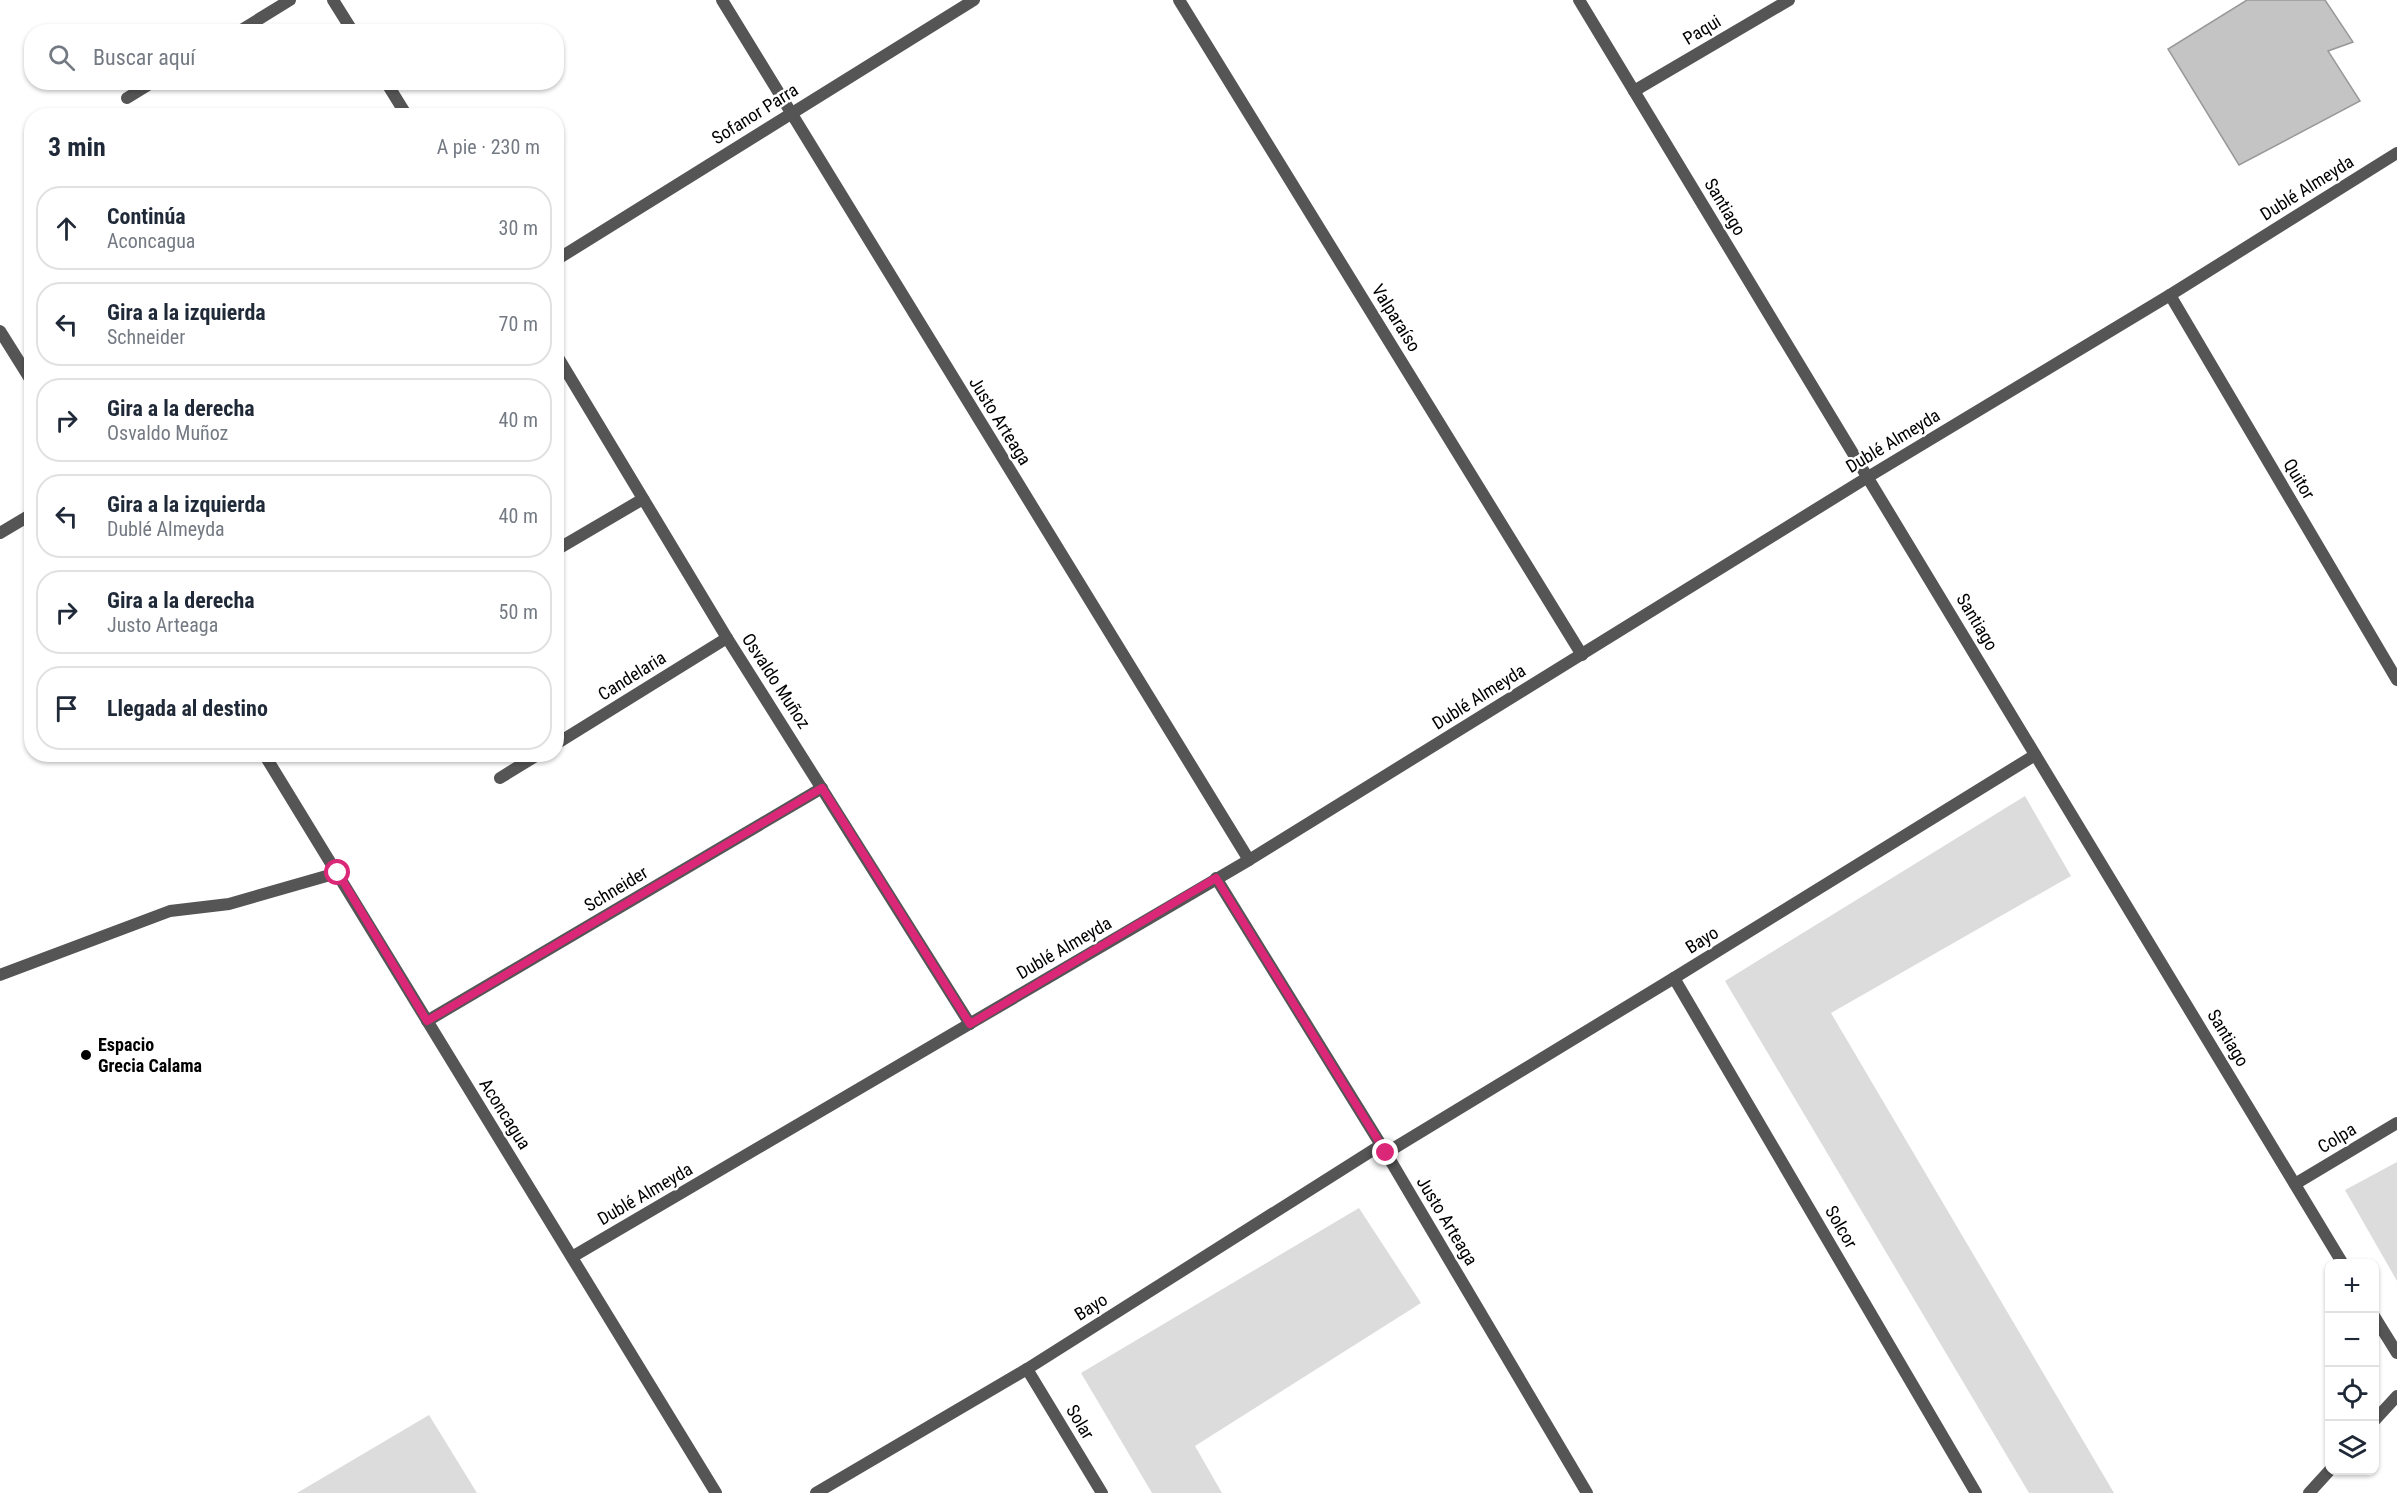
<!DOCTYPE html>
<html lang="es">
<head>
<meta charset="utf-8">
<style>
  body { margin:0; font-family:"Roboto Condensed",sans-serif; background:#f6f6f7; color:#1f2937 }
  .controls { position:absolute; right:18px; bottom:18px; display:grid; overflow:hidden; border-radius:12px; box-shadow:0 2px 4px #0004 }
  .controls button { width:54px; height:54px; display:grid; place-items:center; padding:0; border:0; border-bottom:2px solid #e0e1e3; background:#fff; color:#1f2937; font:30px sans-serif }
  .stop { position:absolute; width:18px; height:18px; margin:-14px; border:4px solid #db2777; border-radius:50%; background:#fff }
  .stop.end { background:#db2777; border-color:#fff; box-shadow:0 2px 6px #0008 }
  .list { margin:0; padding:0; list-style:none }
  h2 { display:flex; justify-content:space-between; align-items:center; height:78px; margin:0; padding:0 24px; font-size:26px }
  h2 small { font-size:20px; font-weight:400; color:#747a83 }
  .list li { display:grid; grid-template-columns:39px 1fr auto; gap:18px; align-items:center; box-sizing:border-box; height:84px; margin:0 12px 12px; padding:0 12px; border:2px solid #e0e1e3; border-radius:24px }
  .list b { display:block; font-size:22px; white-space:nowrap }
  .list p { margin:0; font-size:20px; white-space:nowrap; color:#747a83 }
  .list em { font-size:20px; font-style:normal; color:#747a83 }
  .icon { flex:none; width:33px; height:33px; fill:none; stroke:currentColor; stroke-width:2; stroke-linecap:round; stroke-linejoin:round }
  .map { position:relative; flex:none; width:2397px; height:1493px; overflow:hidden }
  .search { position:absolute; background:#fff; box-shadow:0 2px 4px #0004; left:24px; top:24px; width:540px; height:66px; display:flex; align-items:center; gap:15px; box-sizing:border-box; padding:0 21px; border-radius:24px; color:#747a83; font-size:22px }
  .panel { position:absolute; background:#fff; box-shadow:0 2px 4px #0004; left:24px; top:108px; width:540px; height:654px; border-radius:24px }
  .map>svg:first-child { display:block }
  .green { fill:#dcdcdc }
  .building { fill:#c4c4c4; stroke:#999; stroke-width:1.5 }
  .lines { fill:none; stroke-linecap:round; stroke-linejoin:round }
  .service { stroke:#555; stroke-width:12 }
  .minor { stroke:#555; stroke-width:12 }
  .tertiary { stroke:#555; stroke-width:12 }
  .route { stroke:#db2777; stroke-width:8 }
  .poi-dot { fill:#000; stroke:#fff; stroke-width:2 }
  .labels { text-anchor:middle; stroke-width:5; stroke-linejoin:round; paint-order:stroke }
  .street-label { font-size:18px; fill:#000; stroke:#fff }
  .poi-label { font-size:18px; font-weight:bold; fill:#000; stroke:#fff; text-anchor:start }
</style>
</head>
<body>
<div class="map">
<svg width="2397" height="1493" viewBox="0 0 2397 1493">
  <rect width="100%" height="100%" fill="#fff"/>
  <g class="green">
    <path d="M2025 796 2071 876 1831 1013 2114 1493H2029L1725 981Z"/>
    <path d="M2397 1162V1281L2345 1190Z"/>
    <path d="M1359 1208 1421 1303 1195 1446 1222 1493H1152L1081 1373Z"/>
    <path d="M429 1415 477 1493H297Z"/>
  </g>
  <path class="building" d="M2247 0H2325L2353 42 2328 51 2360 101 2239 165 2168 49Z"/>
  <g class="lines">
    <g class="service">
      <path d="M0 533 32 514"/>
      <path d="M0 975 170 911 229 904 337 873"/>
    </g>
    <g class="minor">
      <path d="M333 0 353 32"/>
      <path d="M722 0 1249 860"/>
      <path d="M1179 0 1582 655"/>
      <path d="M1579 0 2343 1264"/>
      <path d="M238 32 290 0"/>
      <path d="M386 82 407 116"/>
      <path d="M1634 91 1789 0"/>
      <path d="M127 98 153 82"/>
      <path d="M556 260 974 0"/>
      <path d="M2170 295 2397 680"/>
      <path d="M556 354 727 638 970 1024"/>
      <path d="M556 550 643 499"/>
      <path d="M556 744 727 638"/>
      <path d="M500 778 539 754"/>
      <path d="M1216 878 1386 1153 1587 1493"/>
      <path d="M1674 978 1976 1493"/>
      <path d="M427 1021 822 788"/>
      <path d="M1386 1153 1674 978 2035 755"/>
      <path d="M2295 1184 2397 1123"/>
      <path d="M572 1257 1249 860 1868 477 2170 295 2397 153"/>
      <path d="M2374 1316 2397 1353"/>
      <path d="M1027 1369 1102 1493"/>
      <path d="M2374 1421 2397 1396"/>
      <path d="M816 1493 1027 1369 1381 1145"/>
      <path d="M2309 1493 2330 1470"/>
    </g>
    <g class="tertiary">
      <path d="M0 331 32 382"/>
      <path d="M264 754 716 1493"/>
    </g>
  </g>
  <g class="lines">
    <path class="route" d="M338 873 427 1021 822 788 970 1024 1216 878 1386 1153"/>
  </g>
  <circle class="poi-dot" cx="86" cy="1055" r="6"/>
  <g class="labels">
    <g class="street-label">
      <text transform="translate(1702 30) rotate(-31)" y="6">Paqui</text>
      <text transform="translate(755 114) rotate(-32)" y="6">Sofanor Parra</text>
      <text transform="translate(2307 188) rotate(-32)" y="6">Dublé Almeyda</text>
      <text transform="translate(1725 207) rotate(59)" y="6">Santiago</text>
      <text transform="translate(1396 318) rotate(58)" y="6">Valparaíso</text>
      <text transform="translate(1000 421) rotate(58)" y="6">Justo Arteaga</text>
      <text transform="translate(1893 441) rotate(-31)" y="6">Dublé Almeyda</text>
      <text transform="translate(2299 479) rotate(59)" y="6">Quitor</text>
      <text transform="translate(1977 622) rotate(59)" y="6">Santiago</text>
      <text transform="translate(632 676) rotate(-32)" y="6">Candelaria</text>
      <text transform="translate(776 681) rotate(57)" y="6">Osvaldo Muñoz</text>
      <text transform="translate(1479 697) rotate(-32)" y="6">Dublé Almeyda</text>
      <text transform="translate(616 889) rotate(-31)" y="6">Schneider</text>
      <text transform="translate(1702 940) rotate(-32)" y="6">Bayo</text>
      <text transform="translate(1064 948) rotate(-30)" y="6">Dublé Almeyda</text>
      <text transform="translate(2228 1038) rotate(59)" y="6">Santiago</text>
      <text transform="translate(505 1114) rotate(58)" y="6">Aconcagua</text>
      <text transform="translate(2337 1138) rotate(-31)" y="6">Colpa</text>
      <text transform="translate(645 1194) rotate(-30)" y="6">Dublé Almeyda</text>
      <text transform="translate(1447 1221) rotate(59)" y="6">Justo Arteaga</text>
      <text transform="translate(1841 1227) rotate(60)" y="6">Solcor</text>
      <text transform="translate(1091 1307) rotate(-32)" y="6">Bayo</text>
      <text transform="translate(1080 1422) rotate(59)" y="6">Solar</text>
    </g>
    <g class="poi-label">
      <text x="98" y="1051">Espacio<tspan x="98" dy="21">Grecia Calama</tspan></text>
    </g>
  </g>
</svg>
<div class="controls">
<button>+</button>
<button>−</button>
<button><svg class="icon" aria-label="locate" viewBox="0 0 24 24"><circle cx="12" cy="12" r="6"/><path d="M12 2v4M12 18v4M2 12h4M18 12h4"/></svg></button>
<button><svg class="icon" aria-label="layers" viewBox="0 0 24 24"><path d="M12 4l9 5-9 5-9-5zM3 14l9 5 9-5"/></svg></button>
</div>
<div class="stop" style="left:338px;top:873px"></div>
<div class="stop end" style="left:1386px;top:1153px"></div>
<div class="search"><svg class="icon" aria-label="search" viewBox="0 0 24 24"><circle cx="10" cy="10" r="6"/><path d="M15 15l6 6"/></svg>Buscar aquí</div>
<section class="panel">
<h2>3 min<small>A pie · 230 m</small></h2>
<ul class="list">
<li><svg class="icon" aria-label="ahead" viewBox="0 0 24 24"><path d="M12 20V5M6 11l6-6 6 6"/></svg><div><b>Continúa</b><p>Aconcagua</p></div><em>30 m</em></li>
<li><svg class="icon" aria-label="left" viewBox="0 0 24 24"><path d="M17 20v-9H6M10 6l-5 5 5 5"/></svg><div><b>Gira a la izquierda</b><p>Schneider</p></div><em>70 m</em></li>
<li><svg class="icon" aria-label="right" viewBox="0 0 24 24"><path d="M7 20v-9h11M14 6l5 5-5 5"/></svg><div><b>Gira a la derecha</b><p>Osvaldo Muñoz</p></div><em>40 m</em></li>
<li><svg class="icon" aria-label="left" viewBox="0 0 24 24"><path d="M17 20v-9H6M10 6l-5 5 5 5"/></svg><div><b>Gira a la izquierda</b><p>Dublé Almeyda</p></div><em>40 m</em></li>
<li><svg class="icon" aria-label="right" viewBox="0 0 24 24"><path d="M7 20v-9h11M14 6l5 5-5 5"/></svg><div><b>Gira a la derecha</b><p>Justo Arteaga</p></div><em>50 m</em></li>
<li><svg class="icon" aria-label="arrive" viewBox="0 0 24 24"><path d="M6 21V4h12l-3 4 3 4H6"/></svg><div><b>Llegada al destino</b></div></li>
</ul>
</section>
</div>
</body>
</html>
